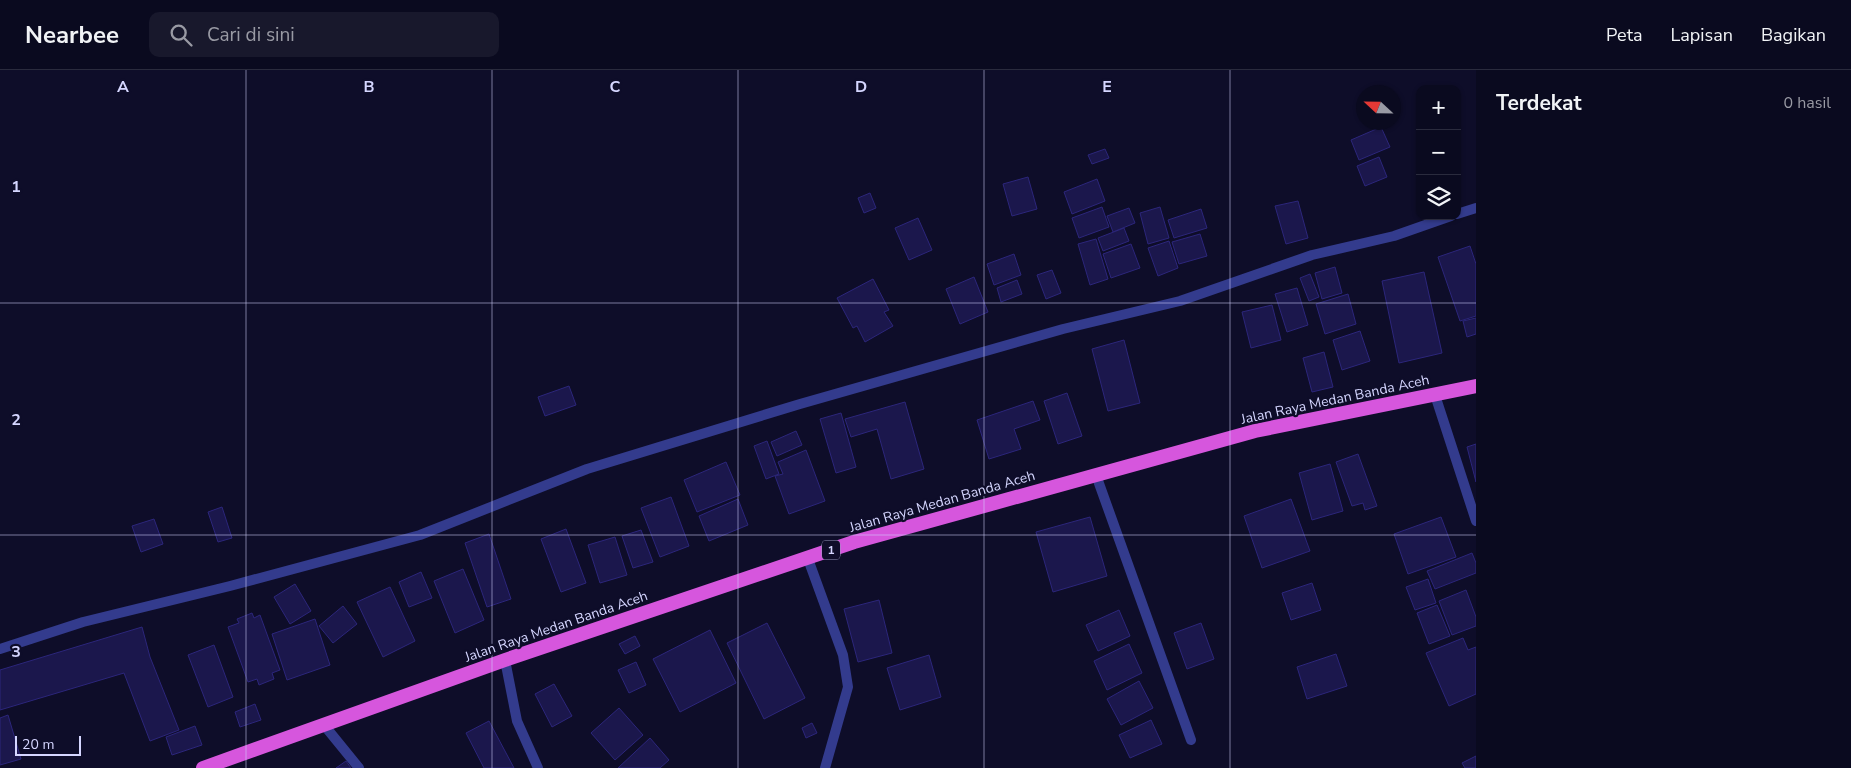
<!DOCTYPE html>
<html lang="id">
<head>
<meta charset="utf-8">
<style>
  body { margin:0; font-family:"Nunito Sans",sans-serif; background:#18182c; color:#f1f3f6 }
  .controls { position:absolute; right:15px; top:15px; display:grid; overflow:hidden; border-radius:10px; box-shadow:0 1px 4px #0004 }
  .controls button { width:45px; height:45px; display:grid; place-items:center; padding:0; border:0; border-bottom:1px solid #2a2b3d; background:#0a0a1f; color:#f1f3f6; font:25px sans-serif }
  .compass { position:absolute; left:1356px; top:15px; width:45px; height:45px; border-radius:50%; background:#0a0a1f; box-shadow:0 1px 4px #0004; rotate:292deg }
  .scale { position:absolute; left:15px; bottom:12px; width:66px; box-sizing:border-box; padding-left:5px; border:2px solid #d5d6ff; border-top:0; font-size:14px; line-height:18px; white-space:nowrap; color:#d5d6ff; -webkit-text-stroke:4px #0e0d29; paint-order:stroke }
  .list { margin:0; padding:0; list-style:none }
  h2 { display:flex; justify-content:space-between; align-items:center; height:65px; margin:0; padding:0 20px; font-size:21px }
  h2 small { font-size:16px; font-weight:400; color:#999aa4 }
  .icon { flex:none; width:28px; height:28px; fill:none; stroke:currentColor; stroke-width:2; stroke-linecap:round; stroke-linejoin:round }
  .map { position:relative; flex:none; width:1476px; height:698px; overflow:hidden }
  header { display:flex; align-items:center; gap:30px; box-sizing:border-box; height:70px; padding:0 25px; background:#0a0a1f; border-bottom:1px solid #2a2b3d }
  header strong { font-size:24px }
  nav { display:flex; gap:28px; margin-inline-start:auto; font-size:18px }
  .search { width:350px; height:45px; background:#18182c; display:flex; align-items:center; gap:12px; box-sizing:border-box; padding:0 18px; border-radius:10px; color:#999aa4; font-size:19px }
  main { display:flex }
  aside { flex:1; background:#0a0a1f }
  .map>svg:first-child { display:block }
  .building { fill:#1b174c; stroke:#2c267b }
  .lines { fill:none; stroke-linecap:round; stroke-linejoin:round }
  .minor { stroke:#333b8d; stroke-width:10 }
  .trunk { stroke:#d656dd; stroke-width:14 }
  .grid { fill:none; stroke:#d5d6ff; stroke-width:1; stroke-opacity:0.55 }
  .labels { text-anchor:middle; stroke-width:4.5; stroke-linejoin:round; paint-order:stroke }
  .shield { fill:#0e0d29; stroke:#999abf; stroke-width:1 }
  .shield-label { font-size:12px; font-weight:bold; fill:#d5d6ff }
  .street-label { font-size:14px; fill:#d5d6ff; stroke:#0e0d29 }
  .grid-label { font-size:16px; text-anchor:middle; font-weight:bold; fill:#d5d6ff; stroke:#0e0d29; stroke-width:4.5; stroke-linejoin:round; paint-order:stroke }
</style>
</head>
<body>
<header>
<strong>Nearbee</strong>
<div class="search"><svg class="icon" aria-label="search" viewBox="0 0 24 24"><circle cx="10" cy="10" r="6"/><path d="M15 15l6 6"/></svg>Cari di sini</div>
<nav><a>Peta</a><a>Lapisan</a><a>Bagikan</a></nav>
</header>
<main>
<div class="map">
<svg width="1476" height="698" viewBox="0 0 1476 698">
  <rect width="100%" height="100%" fill="#0e0d29"/>
  <g class="building">
    <path d="M1381 57 1390 77 1359 90 1351 70Z"/>
    <path d="M1105 79 1109 88 1092 94 1088 85Z"/>
    <path d="M1379 87 1387 107 1365 116 1357 96Z"/>
    <path d="M1028 107 1037 139 1012 146 1003 114Z"/>
    <path d="M1097 109 1105 131 1072 144 1064 122Z"/>
    <path d="M870 123 876 138 864 143 858 128Z"/>
    <path d="M1298 131 1308 168 1286 174 1275 136Z"/>
    <path d="M1102 137 1109 157 1079 168 1072 148Z"/>
    <path d="M1160 137 1169 168 1148 174 1140 143Z"/>
    <path d="M1129 138 1135 153 1113 162 1107 146Z"/>
    <path d="M1201 139 1207 158 1174 168 1168 150Z"/>
    <path d="M918 148 932 180 909 190 895 158Z"/>
    <path d="M1124 158 1129 171 1103 181 1098 168Z"/>
    <path d="M1200 164 1207 186 1179 194 1172 172Z"/>
    <path d="M1096 169 1108 209 1090 215 1078 174Z"/>
    <path d="M1169 171 1178 198 1158 206 1148 178Z"/>
    <path d="M1131 174 1140 198 1111 208 1103 184Z"/>
    <path d="M1470 176 1476 194V246L1460 251 1438 187Z"/>
    <path d="M1014 184 1021 205 994 215 987 194Z"/>
    <path d="M1335 197 1342 223 1322 229 1315 203Z"/>
    <path d="M1052 200 1061 223 1046 229 1037 205Z"/>
    <path d="M1424 202 1442 283 1399 293 1382 211Z"/>
    <path d="M1310 204 1319 227 1309 231 1300 208Z"/>
    <path d="M974 207 988 242 960 254 946 219Z"/>
    <path d="M873 209 889 240 884 242 893 256 865 272 857 256 853 258 837 228Z"/>
    <path d="M1017 210 1022 224 1001 232 997 218Z"/>
    <path d="M1297 218 1308 255 1287 262 1275 224Z"/>
    <path d="M1348 224 1356 254 1325 264 1316 234Z"/>
    <path d="M1272 235 1281 270 1251 278 1242 242Z"/>
    <path d="M1476 248V264L1467 267 1463 251Z"/>
    <path d="M1360 261 1370 291 1342 300 1333 270Z"/>
    <path d="M1124 270 1140 333 1108 341 1092 279Z"/>
    <path d="M1324 282 1333 317 1312 322 1303 288Z"/>
    <path d="M569 316 576 335 545 346 538 327Z"/>
    <path d="M1067 323 1082 366 1058 374 1044 331Z"/>
    <path d="M1033 331 1040 350 1014 359 1021 379 989 389 977 350Z"/>
    <path d="M905 332 924 399 891 409 877 359 851 367 845 349Z"/>
    <path d="M841 343 856 397 836 403 820 349Z"/>
    <path d="M796 361 802 375 777 386 771 372Z"/>
    <path d="M767 371 779 404 766 409 754 376Z"/>
    <path d="M1476 374V412L1467 377Z"/>
    <path d="M806 380 825 431 789 444 775 406 783 404 778 392Z"/>
    <path d="M1358 384 1377 436 1365 440 1363 433 1352 436 1336 392Z"/>
    <path d="M726 392 740 425 697 442 684 410Z"/>
    <path d="M1330 394 1343 441 1312 450 1299 403Z"/>
    <path d="M671 427 689 476 660 487 641 438Z"/>
    <path d="M738 429 748 455 709 471 699 446Z"/>
    <path d="M1291 429 1310 481 1262 498 1244 446Z"/>
    <path d="M222 437 232 468 218 472 208 442Z"/>
    <path d="M1090 447 1107 506 1053 522 1036 462Z"/>
    <path d="M1441 447 1456 487 1408 504 1394 464Z"/>
    <path d="M154 449 163 474 141 482 132 456Z"/>
    <path d="M566 459 586 513 561 522 541 469Z"/>
    <path d="M641 460 653 492 633 498 622 466Z"/>
    <path d="M489 464 511 529 487 537 465 473Z"/>
    <path d="M615 467 627 505 600 513 588 475Z"/>
    <path d="M1472 483 1476 493V503L1435 519 1427 501Z"/>
    <path d="M463 499 484 550 455 563 434 511Z"/>
    <path d="M421 502 432 528 409 537 399 512Z"/>
    <path d="M1428 509 1436 533 1415 540 1406 517Z"/>
    <path d="M1312 513 1321 540 1291 550 1282 523Z"/>
    <path d="M295 514 311 541 290 554 274 527Z"/>
    <path d="M390 517 415 571 383 587 357 532Z"/>
    <path d="M1466 520 1476 547V556L1452 565 1439 531Z"/>
    <path d="M879 530 892 583 858 592 844 539Z"/>
    <path d="M1437 535 1450 566 1429 574 1417 543Z"/>
    <path d="M343 536 357 554 333 573 319 556Z"/>
    <path d="M1119 540 1130 566 1098 581 1086 555Z"/>
    <path d="M252 543 254 548 260 545 280 600 272 603 274 609 259 615 257 609 248 612 228 557 239 553 237 549Z"/>
    <path d="M315 549 330 595 287 610 272 564Z"/>
    <path d="M767 553 805 628 764 649 727 573Z"/>
    <path d="M1201 553 1214 589 1187 599 1174 563Z"/>
    <path d="M142 557 150 587 179 660 150 671 124 603 0 640V600Z"/>
    <path d="M710 560 736 613 680 642 653 589Z"/>
    <path d="M635 566 640 576 625 584 619 574Z"/>
    <path d="M1463 568 1468 580 1476 577V624L1449 636 1426 583Z"/>
    <path d="M1129 574 1142 603 1107 620 1094 591Z"/>
    <path d="M214 575 233 627 208 637 188 585Z"/>
    <path d="M1336 584 1347 616 1307 629 1297 597Z"/>
    <path d="M929 585 941 627 900 640 887 598Z"/>
    <path d="M636 592 646 615 629 623 618 600Z"/>
    <path d="M1139 611 1153 638 1121 655 1107 629Z"/>
    <path d="M554 614 572 646 552 657 535 624Z"/>
    <path d="M255 634 261 650 240 657 235 642Z"/>
    <path d="M619 638 643 665 615 690 591 663Z"/>
    <path d="M8 645 21 689 0 695V648Z"/>
    <path d="M1151 650 1162 674 1130 688 1119 665Z"/>
    <path d="M489 651 514 698H484L466 663Z"/>
    <path d="M812 653 817 663 806 668 802 658Z"/>
    <path d="M195 656 202 675 172 685 166 667Z"/>
    <path d="M650 668 669 690 660 698H618Z"/>
    <path d="M1476 686V698H1465L1462 693Z"/>
    <path d="M346 691 351 698H336Z"/>
  </g>
  <g class="lines">
    <g class="minor">
      <path d="M1457 144 1476 138"/>
      <path d="M1435 325 1476 451"/>
      <path d="M1096 405 1191 670"/>
      <path d="M808 489 843 585 848 617 825 698"/>
      <path d="M0 579 83 552 230 516 420 465 587 399 800 334 1063 259 1180 231 1312 185 1394 166 1451 146"/>
      <path d="M505 590 517 651 538 698"/>
      <path d="M324 655 359 698"/>
    </g>
    <path class="trunk" d="M203 698 505 590 854 472 1255 361 1476 316"/>
  </g>
  <path class="grid" d="M246 0V698M492 0V698M738 0V698M984 0V698M1230 0V698M0 233H1476M0 465H1476"/>
  <g class="labels">
    <rect class="shield" x="822" y="470.5" width="18" height="19" rx="4"/>
    <g class="shield-label">
      <text x="831" y="484">1</text>
    </g>
    <g class="street-label">
      <text transform="translate(1335 329) rotate(-12)" y="5">Jalan Raya Medan Banda Aceh</text>
      <text transform="translate(942 431) rotate(-16)" y="5">Jalan Raya Medan Banda Aceh</text>
      <text transform="translate(556 556) rotate(-19)" y="5">Jalan Raya Medan Banda Aceh</text>
    </g>
  </g>
  <g class="grid-label">
    <text x="123" y="22">A</text>
    <text x="369" y="22">B</text>
    <text x="615" y="22">C</text>
    <text x="861" y="22">D</text>
    <text x="1107" y="22">E</text>
    <text x="16" y="122">1</text>
    <text x="16" y="355">2</text>
    <text x="16" y="587">3</text>
  </g>
</svg>
<div class="controls">
<button>+</button>
<button>−</button>
<button><svg class="icon" aria-label="layers" viewBox="0 0 24 24"><path d="M12 4l9 5-9 5-9-5zM3 14l9 5 9-5"/></svg></button>
</div>
<svg class="compass" viewBox="-18 -18 36 36"><path d="M0-13l5 13h-10z" fill="#e53935"/><path d="M0 13l5-13h-10z" fill="#999aa4"/></svg>
<div class="scale">20 m</div>
</div>
<aside>
<h2>Terdekat<small>0 hasil</small></h2>
<ul class="list">
</ul>
</aside>
</main>
</body>
</html>
